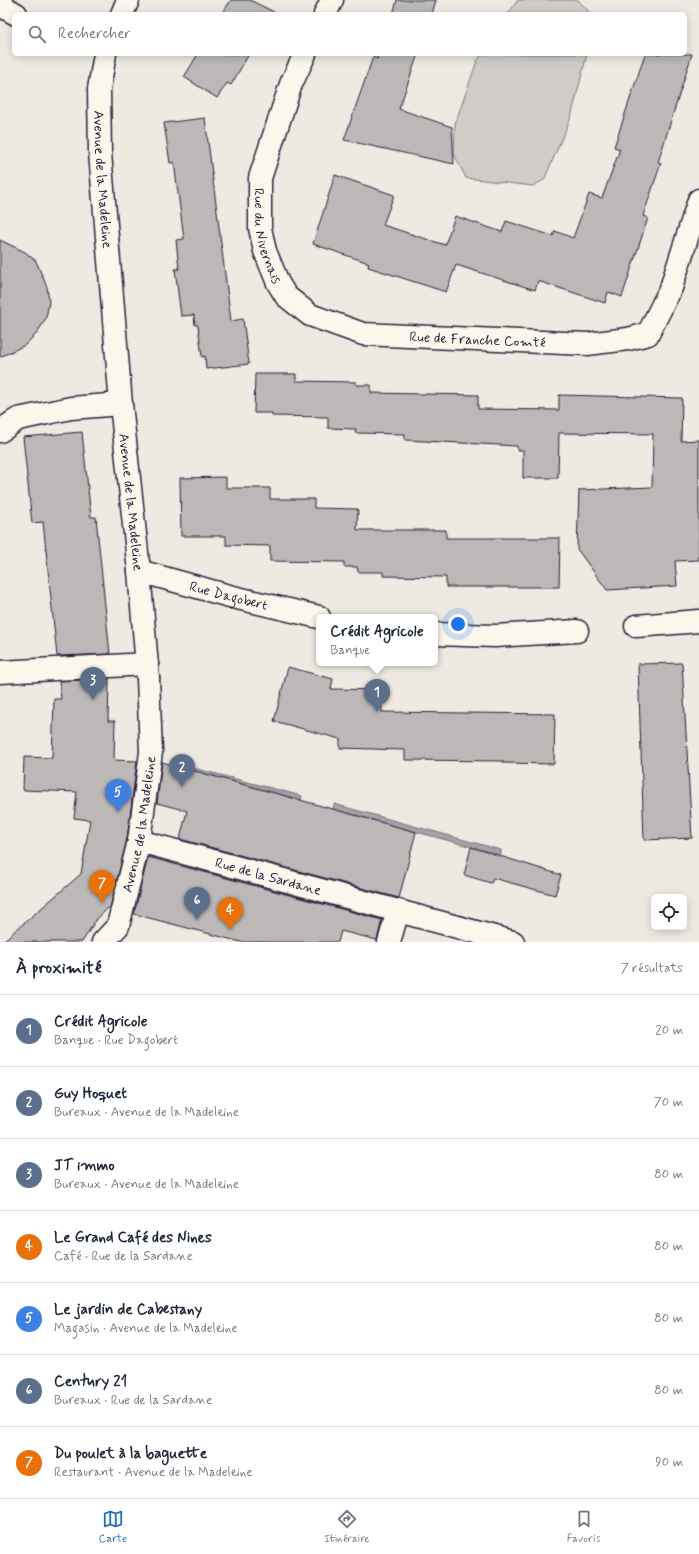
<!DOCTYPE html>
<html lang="fr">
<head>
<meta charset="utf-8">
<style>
  body { margin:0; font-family:Mynerve,sans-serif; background:#f2f2f3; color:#1f2937 }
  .controls { position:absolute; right:12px; bottom:12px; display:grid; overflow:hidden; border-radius:6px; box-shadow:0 2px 10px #0003 }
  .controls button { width:36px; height:36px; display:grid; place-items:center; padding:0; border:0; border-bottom:1px solid #e0e1e3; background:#fff; color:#1f2937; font:20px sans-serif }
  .you { position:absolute; left:458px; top:624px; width:14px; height:14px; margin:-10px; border:3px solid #fff; border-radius:50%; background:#1a73e8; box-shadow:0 0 0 6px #1a73e833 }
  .badge { display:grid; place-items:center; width:26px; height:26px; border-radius:50%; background:#1f6fb2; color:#fff; font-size:13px; font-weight:700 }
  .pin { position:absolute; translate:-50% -33px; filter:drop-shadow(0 1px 2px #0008) }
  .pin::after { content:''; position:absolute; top:21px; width:14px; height:12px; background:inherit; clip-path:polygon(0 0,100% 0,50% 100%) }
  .popup { position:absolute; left:316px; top:614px; width:122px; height:52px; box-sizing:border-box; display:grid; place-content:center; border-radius:6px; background:#fff; filter:drop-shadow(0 1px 3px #0005); font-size:13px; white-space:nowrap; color:#747a83 }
  .popup b { font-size:15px; color:#1f2937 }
  .popup::after { content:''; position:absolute; left:50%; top:100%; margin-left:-8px; border:8px solid transparent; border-top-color:#fff }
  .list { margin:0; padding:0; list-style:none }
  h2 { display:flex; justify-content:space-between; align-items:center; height:52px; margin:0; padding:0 16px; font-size:17px }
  h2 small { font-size:13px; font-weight:400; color:#747a83 }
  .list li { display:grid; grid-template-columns:26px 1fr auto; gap:12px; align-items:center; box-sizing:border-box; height:72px; padding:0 16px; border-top:1px solid #e0e1e3 }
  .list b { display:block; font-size:15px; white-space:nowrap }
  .list p { margin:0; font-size:13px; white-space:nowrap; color:#747a83 }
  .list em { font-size:13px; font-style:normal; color:#747a83 }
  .icon { flex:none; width:22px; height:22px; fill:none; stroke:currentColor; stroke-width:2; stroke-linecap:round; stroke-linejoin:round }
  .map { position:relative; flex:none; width:699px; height:942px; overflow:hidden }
  .search { position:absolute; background:#fff; box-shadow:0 2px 10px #0003; left:12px; right:12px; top:12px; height:44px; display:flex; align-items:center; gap:10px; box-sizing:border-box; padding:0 14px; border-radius:6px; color:#747a83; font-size:15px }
  .sheet { height:556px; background:#fff }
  nav { display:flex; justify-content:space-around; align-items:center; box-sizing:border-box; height:56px; border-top:1px solid #e0e1e3; background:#fff; font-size:11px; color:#747a83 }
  nav a { display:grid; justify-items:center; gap:2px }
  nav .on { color:#1f6fb2 }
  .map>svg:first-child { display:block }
  .green { fill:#d0cdc9; stroke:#797882 }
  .water { fill:#a6a3a7; stroke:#716f7c }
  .building { fill:#bcb8b8; stroke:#22223b }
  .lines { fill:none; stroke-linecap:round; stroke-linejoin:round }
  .minor-casing { stroke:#22223b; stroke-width:25 }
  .major-casing { stroke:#22223b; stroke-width:25 }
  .minor { stroke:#fbf7ec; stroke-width:22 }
  .major { stroke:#fbf7ec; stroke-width:22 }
  .labels { text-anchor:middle; stroke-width:3; stroke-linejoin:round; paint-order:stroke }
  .street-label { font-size:14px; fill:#22223b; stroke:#fbf7ec }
</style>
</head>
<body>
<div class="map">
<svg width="699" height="942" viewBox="0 0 699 942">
  <rect width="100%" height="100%" fill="#eeeae2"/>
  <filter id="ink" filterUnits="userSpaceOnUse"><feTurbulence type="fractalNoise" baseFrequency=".025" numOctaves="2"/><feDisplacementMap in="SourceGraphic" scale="8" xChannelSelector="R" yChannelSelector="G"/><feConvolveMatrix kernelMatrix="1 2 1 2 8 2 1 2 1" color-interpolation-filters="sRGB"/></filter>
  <g filter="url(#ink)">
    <g class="green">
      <path d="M518 0H578L591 14H508Z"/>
      <path d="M482 54H587L571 117 544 180 533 186 466 178 454 154 455 124 477 61Z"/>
    </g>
    <g class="water">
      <path d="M174 763 302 796 301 800 173 765Z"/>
      <path d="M334 804 501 850V855L333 809Z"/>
    </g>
    <g class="building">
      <path d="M231 0H250L274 12 273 14H222Z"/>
      <path d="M397 0H436L432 14H393Z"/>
      <path d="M198 54H249L231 85 227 83 217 98 184 77Z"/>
      <path d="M378 54H418L399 109 452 127 454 164 344 140 373 57 377 59Z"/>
      <path d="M645 54H692L658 162 661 163 643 216 648 218 622 297 608 292 605 303 538 281 535 290 456 265 446 292 368 267 369 263 313 244 335 175 394 195 383 225 445 245 455 216 502 232 506 221 553 236 555 231 573 238 589 194 602 198 620 149 614 147Z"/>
      <path d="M205 118 231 321 243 319 249 364 206 369 205 356 202 357 198 325H195L194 315 181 316 175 269H179L176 240 184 239 174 162 170 163 164 123Z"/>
      <path d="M0 240 25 252 36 261 47 287 49 302 46 318 37 333 25 345 0 357Z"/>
      <path d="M255 374H296V381L356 382V385H371V393L478 395V409L559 410V395L682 398 681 441 699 440V560L675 561 677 586 607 590 577 549 579 490 652 487 653 434 559 433 558 478H523V450H517V446L405 440V434L355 433 356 429 328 428V417L272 416V413H254Z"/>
      <path d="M82 432 91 517H96L110 654 57 656 43 522 32 523 23 437Z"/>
      <path d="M226 477V488H270V499H314V508L358 509 357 530H446V538H560L559 587H446V577L383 576V572H358L357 567H344V562L270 561V546L226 545V536H181L180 478Z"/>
      <path d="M682 663 692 838 644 840 638 664Z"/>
      <path d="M288 667 333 679 331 689 381 690 382 712 555 714 554 764 503 763V761L405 760V750L340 748V739L274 721Z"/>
      <path d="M109 679 108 721H115L114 760 137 761 127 839 110 908H108L96 920 82 942H2L81 874 90 820 74 818 77 792 23 790 24 757 52 758 54 699H61L59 681Z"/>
      <path d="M162 762 416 832 399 898 180 839 187 811 157 803Z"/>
      <path d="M471 847 561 875 555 895 493 878 491 883 464 875Z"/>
      <path d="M148 857 382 920 377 940 341 931 338 942H241L134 914Z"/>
    </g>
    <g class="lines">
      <g class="minor-casing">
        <g id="minor">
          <path d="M0 5 16 14"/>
          <path d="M325 14 332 0"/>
          <path id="s1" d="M305 54 291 84 260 178V228L265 251 278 283 286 296 310 315 363 334 587 344 628 339 648 334 671 288 699 200"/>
          <path d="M0 431 18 419 71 408 121 404"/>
          <path id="s2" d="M139 571 233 597 319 617"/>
          <path d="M636 626 699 621"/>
          <path d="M435 634 495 636 577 631"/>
          <path d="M0 672 147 664"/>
          <path id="s3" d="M139 841 513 942"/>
          <path id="s4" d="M103 942 118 926 139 841 151 752 148 678"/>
          <path d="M389 942 398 911"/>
        </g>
      </g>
      <g class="major-casing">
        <g id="major">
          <path d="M122 14 128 0"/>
          <path id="s5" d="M105 54 99 89 100 153 121 404 139 571 148 678"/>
        </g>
      </g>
      <use href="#minor" class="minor"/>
      <use href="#major" class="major"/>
    </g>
  </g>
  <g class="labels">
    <g class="street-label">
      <text dy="5" stroke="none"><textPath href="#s5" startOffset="126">Avenue de la Madeleine</textPath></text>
      <text dy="5" stroke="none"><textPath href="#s1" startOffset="191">Rue du Nivernais</textPath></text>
      <text dy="5" stroke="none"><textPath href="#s1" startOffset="457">Rue de Franche Comté</textPath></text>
      <text dy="5" stroke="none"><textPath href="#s5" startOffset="450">Avenue de la Madeleine</textPath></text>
      <text dy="5" stroke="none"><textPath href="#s2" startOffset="93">Rue Dagobert</textPath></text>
      <text dy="5" stroke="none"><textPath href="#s4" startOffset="126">Avenue de la Madeleine</textPath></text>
      <text dy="5" stroke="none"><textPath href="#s3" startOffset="134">Rue de la Sardane</textPath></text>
    </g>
  </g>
</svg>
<div class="controls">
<button><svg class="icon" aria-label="locate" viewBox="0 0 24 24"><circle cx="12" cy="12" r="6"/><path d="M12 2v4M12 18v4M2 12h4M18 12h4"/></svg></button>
</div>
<div class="you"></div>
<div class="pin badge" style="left:377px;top:712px;background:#5c6f8a">1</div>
<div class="popup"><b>Crédit Agricole</b>Banque</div>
<div class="pin badge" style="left:182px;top:787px;background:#5c6f8a">2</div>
<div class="pin badge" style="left:93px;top:700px;background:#5c6f8a">3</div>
<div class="pin badge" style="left:230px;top:930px;background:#e8710a">4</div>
<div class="pin badge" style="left:118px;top:812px;background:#3f7fe0">5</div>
<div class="pin badge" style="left:197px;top:920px;background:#5c6f8a">6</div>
<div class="pin badge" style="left:102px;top:903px;background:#e8710a">7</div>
<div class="search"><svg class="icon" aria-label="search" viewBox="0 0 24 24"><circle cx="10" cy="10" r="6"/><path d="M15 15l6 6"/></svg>Rechercher</div>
</div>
<section class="sheet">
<h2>À proximité<small>7 résultats</small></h2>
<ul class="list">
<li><span class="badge" style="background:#5c6f8a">1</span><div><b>Crédit Agricole</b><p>Banque · Rue Dagobert</p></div><em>20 m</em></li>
<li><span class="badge" style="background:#5c6f8a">2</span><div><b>Guy Hoquet</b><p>Bureaux · Avenue de la Madeleine</p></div><em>70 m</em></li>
<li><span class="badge" style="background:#5c6f8a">3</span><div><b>JT immo</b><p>Bureaux · Avenue de la Madeleine</p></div><em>80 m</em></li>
<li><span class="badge" style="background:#e8710a">4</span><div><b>Le Grand Café des Nines</b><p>Café · Rue de la Sardane</p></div><em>80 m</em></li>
<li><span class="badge" style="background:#3f7fe0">5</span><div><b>Le jardin de Cabestany</b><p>Magasin · Avenue de la Madeleine</p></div><em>80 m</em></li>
<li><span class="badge" style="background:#5c6f8a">6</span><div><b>Century 21</b><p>Bureaux · Rue de la Sardane</p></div><em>80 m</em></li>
<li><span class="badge" style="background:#e8710a">7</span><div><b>Du poulet à la baguette</b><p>Restaurant · Avenue de la Madeleine</p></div><em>90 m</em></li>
</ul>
</section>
<nav>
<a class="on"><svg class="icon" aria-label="map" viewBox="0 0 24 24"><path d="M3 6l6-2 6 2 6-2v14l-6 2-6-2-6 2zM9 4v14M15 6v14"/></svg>Carte</a>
<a><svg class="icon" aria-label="directions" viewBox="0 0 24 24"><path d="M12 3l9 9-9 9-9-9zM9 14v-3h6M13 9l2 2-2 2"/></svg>Itinéraire</a>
<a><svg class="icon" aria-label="saved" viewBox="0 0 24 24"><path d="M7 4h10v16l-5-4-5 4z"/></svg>Favoris</a>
</nav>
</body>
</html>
